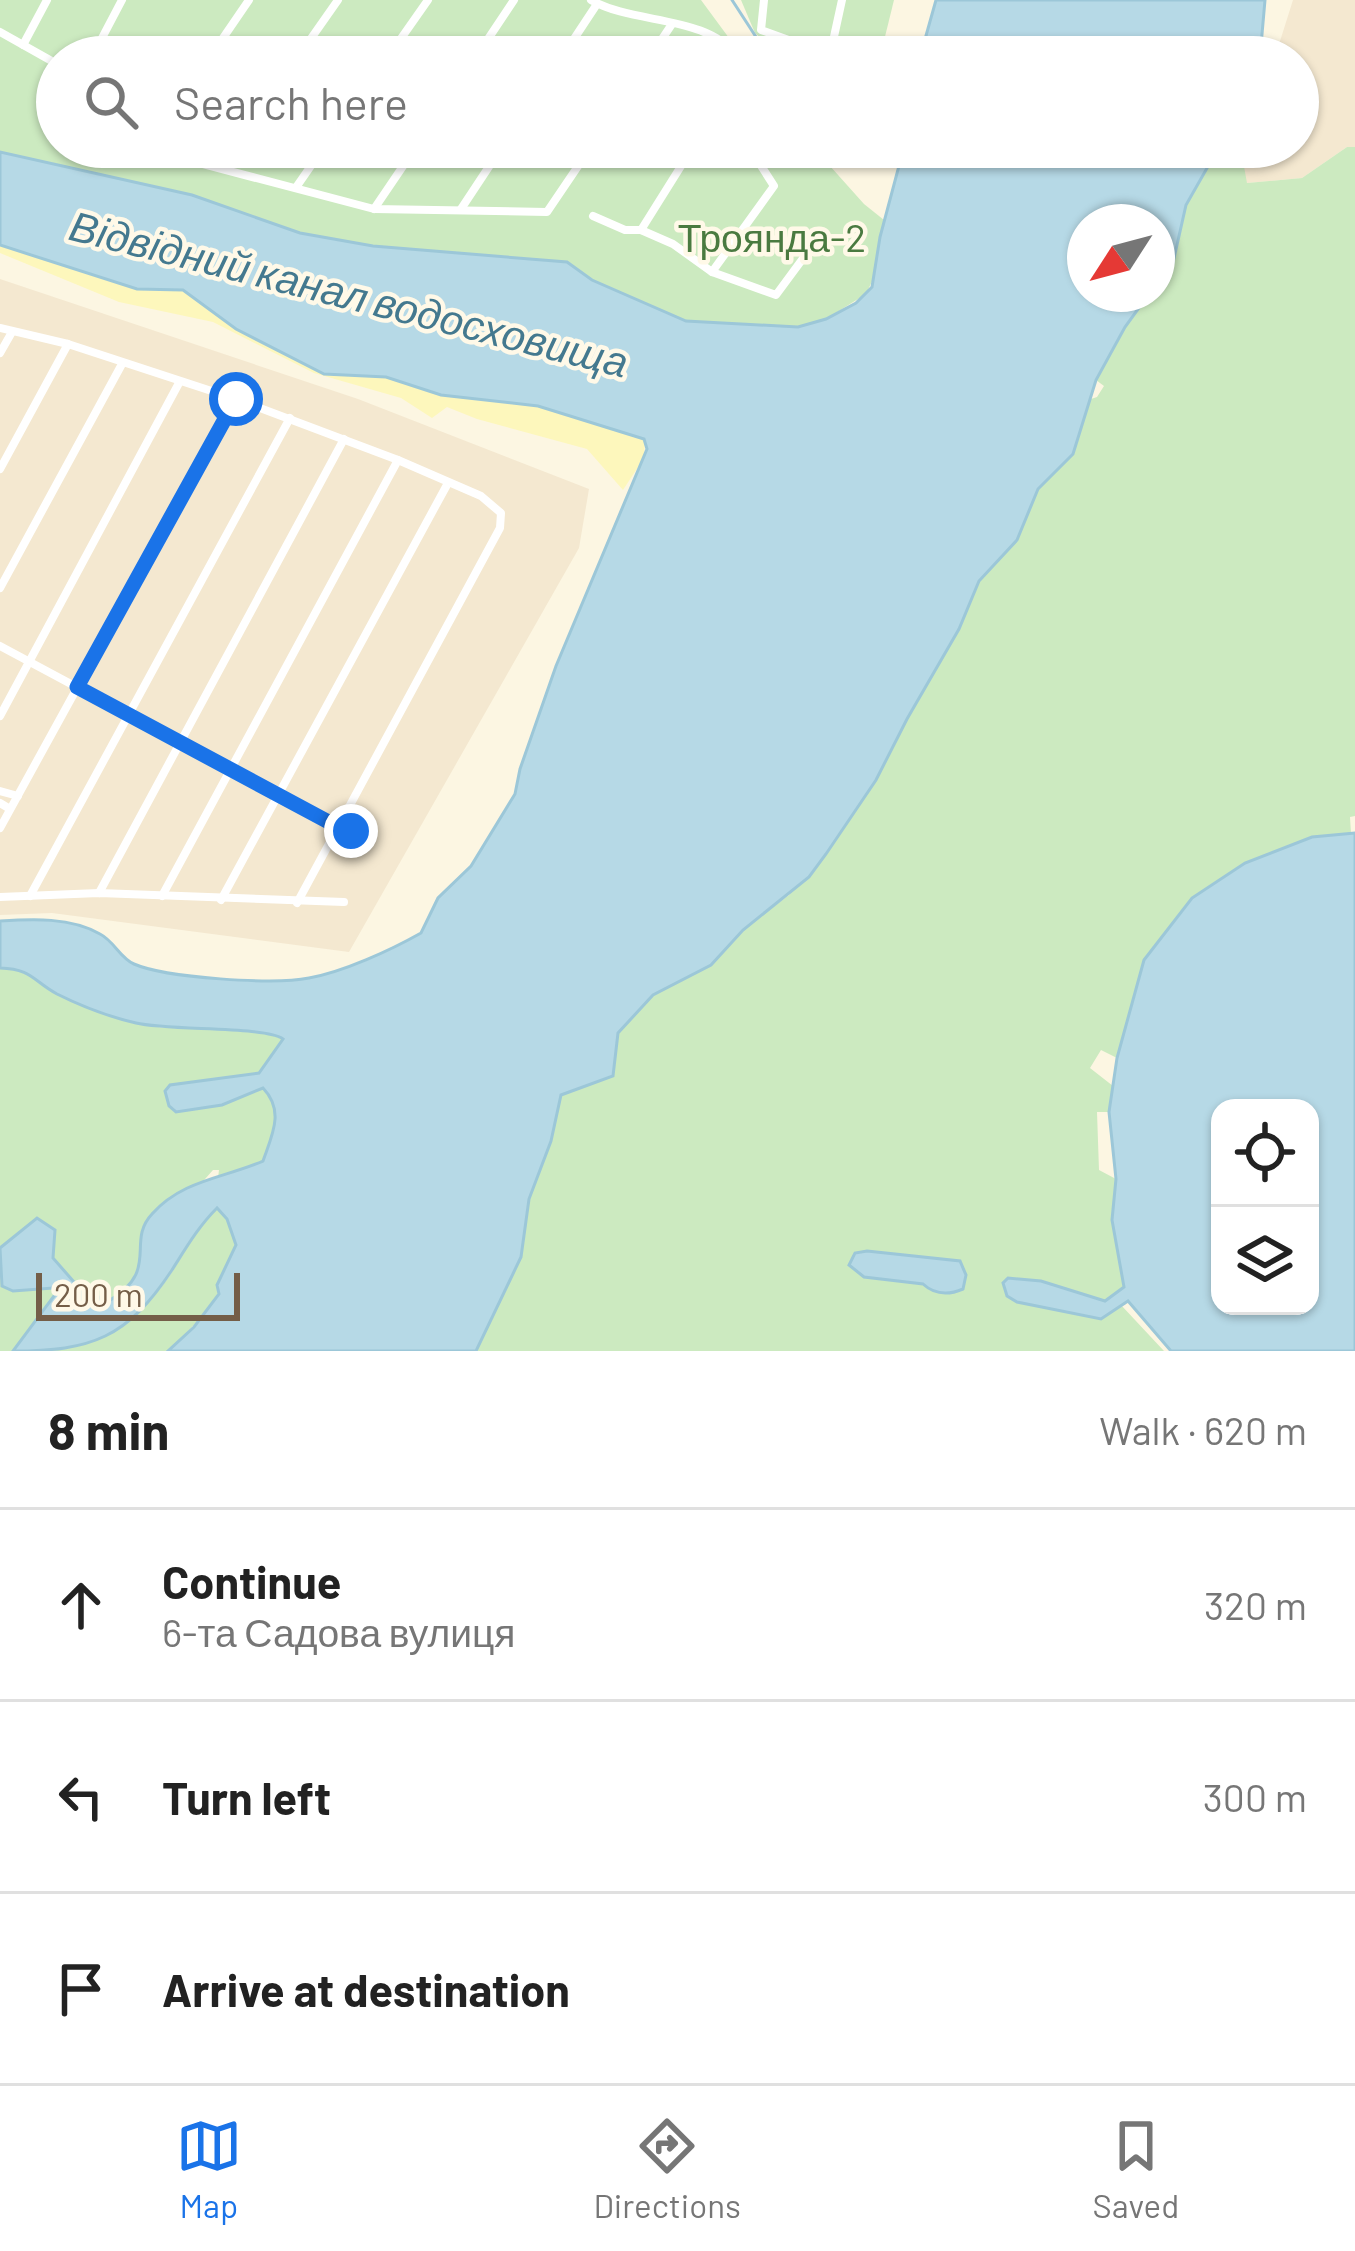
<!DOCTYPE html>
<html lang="en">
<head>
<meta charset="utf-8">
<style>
  body { margin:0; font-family:Barlow,sans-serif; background:#f6f6f6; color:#222 }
  .controls { position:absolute; right:36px; bottom:36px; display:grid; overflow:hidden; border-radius:24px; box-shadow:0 3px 9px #0004 }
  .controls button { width:108px; height:108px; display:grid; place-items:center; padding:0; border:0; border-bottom:3px solid #e0e0e0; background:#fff; color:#222; font:60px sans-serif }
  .compass { position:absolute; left:1067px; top:204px; width:108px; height:108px; border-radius:50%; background:#fff; box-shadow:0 3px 9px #0004; rotate:234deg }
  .scale { position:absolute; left:36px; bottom:30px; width:204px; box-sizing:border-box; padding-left:12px; border:6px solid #745e48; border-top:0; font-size:33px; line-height:42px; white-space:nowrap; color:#745e48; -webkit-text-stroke:9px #fff9e8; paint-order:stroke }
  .stop { position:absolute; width:36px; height:36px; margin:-27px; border:9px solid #1a73e8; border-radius:50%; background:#fff }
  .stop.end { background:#1a73e8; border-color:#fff; box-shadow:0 3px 12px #0008 }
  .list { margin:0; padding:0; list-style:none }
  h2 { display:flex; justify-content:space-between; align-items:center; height:156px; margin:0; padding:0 48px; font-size:51px }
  h2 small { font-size:39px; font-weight:400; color:#767676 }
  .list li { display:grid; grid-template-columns:78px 1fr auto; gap:36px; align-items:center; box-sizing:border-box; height:192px; padding:0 48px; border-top:3px solid #e0e0e0 }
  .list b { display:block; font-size:45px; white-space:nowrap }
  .list p { margin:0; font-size:39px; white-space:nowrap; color:#767676 }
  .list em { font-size:39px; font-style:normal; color:#767676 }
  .icon { flex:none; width:66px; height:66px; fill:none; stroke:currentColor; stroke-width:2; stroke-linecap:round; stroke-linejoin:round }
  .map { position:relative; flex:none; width:1355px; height:1351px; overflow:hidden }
  .search { position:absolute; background:#fff; box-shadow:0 3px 9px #0004; left:36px; right:36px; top:36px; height:132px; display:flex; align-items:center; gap:30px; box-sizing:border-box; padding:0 42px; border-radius:66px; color:#767676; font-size:45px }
  .sheet { height:732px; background:#fff }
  nav { display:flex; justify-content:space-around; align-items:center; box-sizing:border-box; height:168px; border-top:3px solid #e0e0e0; background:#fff; font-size:33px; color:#767676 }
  nav a { display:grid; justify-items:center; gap:6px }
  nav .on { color:#1a73e8 }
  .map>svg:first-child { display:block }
  .residential { fill:#f4e8d0 }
  .green { fill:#cceac0 }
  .sand { fill:#fdf7bc }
  .water { fill:#b6d9e6; stroke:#9cc7d8; stroke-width:3; fill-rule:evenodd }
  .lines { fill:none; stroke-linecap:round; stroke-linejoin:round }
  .stream { stroke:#9cc7d8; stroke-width:3 }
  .minor { stroke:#fff; stroke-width:8 }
  .route { stroke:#1a73e8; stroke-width:15 }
  .labels { text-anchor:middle; stroke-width:9; stroke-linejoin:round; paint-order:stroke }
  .park-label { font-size:39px; fill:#4a7a40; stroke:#fff9e8 }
  .water-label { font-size:42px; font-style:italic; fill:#44798f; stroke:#fff9e8 }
</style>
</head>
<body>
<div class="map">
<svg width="1355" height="1351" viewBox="0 0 1355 1351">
  <rect width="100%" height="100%" fill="#fcf6e2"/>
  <g class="residential">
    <path d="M1293 0H1355V147H1347L1302 178 1247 183 1219 147H1298V57H1275Z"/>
    <path d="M0 279 358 399 589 489 579 548 349 952 52 913 0 915Z"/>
  </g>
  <g class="green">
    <path d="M0 0H701L743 57H57V147H813L864 204 884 220 875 275 866 294 826 319 798 327 686 321 592 280 567 262 373 246 300 233 192 195 0 152Z"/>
    <path d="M741 0H894L880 57H781L755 33Z"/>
    <path d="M1219 147H1242L1237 160 1243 161 1247 183 1302 178 1347 147H1355V816L1350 817 1351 834 1312 837 1245 863 1192 898 1144 960 1117 1058 1101 1050 1090 1068 1113 1086 1109 1112H1097L1099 1170 1116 1179 1112 1220 1125 1287 1105 1301 1041 1281 1017 1302 1101 1319 1121 1305 1164 1351H476L521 1257 529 1199 561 1094 613 1076 618 1033 653 995 711 965 743 930 789 895 876 780 907 719 959 629 979 581 1017 540 1038 489 1073 454 1088 400 1097 397 1104 386 1096 380 1125 327 1149 294H1157V286L1172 267 1186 205Z"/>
    <path d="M0 968C32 969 34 982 59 994 89 1009 124 1023 158 1027 189 1031 280 1023 293 1049L288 1059 241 1085 202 1088 209 1092 221 1087 238 1091 293 1061 290 1075 294 1086 320 1093C338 1127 316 1166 280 1173L263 1161 218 1178 219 1170H213L183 1204 180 1227 155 1276 107 1324 80 1325 70 1316 69 1290 61 1280H21L32 1285 61 1286C70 1302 54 1318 68 1332 123 1347 168 1286 189 1242 196 1228 199 1212 206 1197L228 1191 271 1193 274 1204C246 1259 214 1309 168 1351H0Z"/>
  </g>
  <path class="sand" d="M0 245 137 289 183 290 236 329 324 373 386 377 441 395 538 406 645 439 644 458 623 490 587 449 477 419 447 407 432 418 401 398 314 373 213 322 119 302 0 253Z"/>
  <g class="water">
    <path d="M936 0H1265L1260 57H920Z"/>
    <path d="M904 147H1219L1186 205 1172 267 1157 286V222H1085V294H1149L1125 327 1096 380 1073 454 1038 489 1017 540 979 581 959 629 907 719 876 780 826 854 809 877 743 930 711 965 653 995 618 1033 613 1076 561 1095 551 1141 529 1199 521 1257 476 1351H168L194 1327 219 1294 217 1285 236 1245 227 1219 217 1208C198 1227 186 1248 172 1270 127 1338 92 1351 13 1351L57 1292 53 1288 13 1291 2 1286 0 1248 37 1218 55 1230 53 1258 74 1282 107 1302C162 1270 125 1243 152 1214 182 1180 224 1178 263 1161 272 1135 285 1111 263 1088L222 1105 176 1112 169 1106 165 1091 170 1085 259 1073 283 1039C266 1026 169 1031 136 1023 110 1017 81 1006 57 994 33 981 32 969 0 968V921C32 919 71 917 100 934 114 941 120 958 134 964 166 978 274 985 309 978 343 972 391 950 421 933L438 898 471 866 515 794 520 769 556 666 647 449 644 439 538 406 441 395 386 377 324 374 236 329 183 290 137 289 0 245V152L192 195 300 233 373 246 567 262 592 280 686 321 798 327 826 319 856 303 872 287 880 237Z"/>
    <path d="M1355 833V1351H1171L1128 1301 1101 1319 1017 1302 1007 1296 1003 1283 1008 1278 1041 1281 1105 1301 1124 1287 1112 1220 1116 1179 1109 1112 1117 1058 1144 960 1192 898 1245 863 1312 837ZM1220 1108H1310V1306H1220Z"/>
    <path d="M867 1251 960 1261 966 1275 963 1289C949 1295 935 1295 923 1284L864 1277 849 1265 855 1253Z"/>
  </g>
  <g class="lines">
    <path class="stream" d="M732 0 769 57"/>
    <g class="minor">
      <path d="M591 0C634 25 706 14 738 57"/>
      <path d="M764 0 761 30 830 55 842 0"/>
      <path d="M0 32 57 64"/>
      <path d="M23 45 47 0"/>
      <path d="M92 57 122 0"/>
      <path d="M210 57 249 0"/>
      <path d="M298 57 338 0"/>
      <path d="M388 57 428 0"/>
      <path d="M476 57 514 0"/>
      <path d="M562 57 597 4"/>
      <path d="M650 57 672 24"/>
      <path d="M138 147 374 209 547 212 591 147"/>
      <path d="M222 168 236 147"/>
      <path d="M297 186 324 147"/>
      <path d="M374 209 416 147"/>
      <path d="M461 209 502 147"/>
      <path d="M593 216 625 230H641L673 244 712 272 776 295 821 234"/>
      <path d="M641 230 693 147"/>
      <path d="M712 272 774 186 749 147"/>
      <path d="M0 328 68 344 236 399 398 460 481 496 501 513 500 528 297 903"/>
      <path d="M0 353 12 332"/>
      <path d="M0 469 68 344"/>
      <path d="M0 588 122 364"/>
      <path d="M0 646 338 827 351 831"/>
      <path d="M0 716 179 383"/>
      <path d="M0 791 18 796"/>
      <path d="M0 803 10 809"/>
      <path d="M0 828 236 399"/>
      <path d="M99 893 344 439"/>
      <path d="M30 896 290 418"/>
      <path d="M162 896 398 460"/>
      <path d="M0 897 99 893 344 902"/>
      <path d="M221 900 448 483"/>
    </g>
  </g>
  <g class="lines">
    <path class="route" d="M236 399 77 687 338 827 351 831"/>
  </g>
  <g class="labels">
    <g class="park-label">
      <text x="772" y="252">Троянда-2</text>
    </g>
    <g class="water-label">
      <text transform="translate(349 294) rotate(14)" y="15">Відвідний канал водосховища</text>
    </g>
  </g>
</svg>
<div class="controls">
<button><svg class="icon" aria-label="locate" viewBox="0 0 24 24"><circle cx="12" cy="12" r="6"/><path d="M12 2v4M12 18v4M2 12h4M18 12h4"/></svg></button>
<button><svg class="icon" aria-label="layers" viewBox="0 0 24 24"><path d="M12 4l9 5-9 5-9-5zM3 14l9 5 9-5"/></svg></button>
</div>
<svg class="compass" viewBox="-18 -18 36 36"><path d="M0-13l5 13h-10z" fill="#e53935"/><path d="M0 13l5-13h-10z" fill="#767676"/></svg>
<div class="scale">200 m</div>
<div class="stop" style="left:236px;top:399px"></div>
<div class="stop end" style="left:351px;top:831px"></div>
<div class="search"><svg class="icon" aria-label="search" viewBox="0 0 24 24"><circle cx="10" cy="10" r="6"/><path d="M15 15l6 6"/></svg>Search here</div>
</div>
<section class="sheet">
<h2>8 min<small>Walk · 620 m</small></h2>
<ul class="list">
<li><svg class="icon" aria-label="ahead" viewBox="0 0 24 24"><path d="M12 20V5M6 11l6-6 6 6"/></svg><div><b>Continue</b><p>6-та Садова вулиця</p></div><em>320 m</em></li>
<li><svg class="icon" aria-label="left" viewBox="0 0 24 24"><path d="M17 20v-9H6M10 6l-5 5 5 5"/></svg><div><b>Turn left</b></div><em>300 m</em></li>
<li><svg class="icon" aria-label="arrive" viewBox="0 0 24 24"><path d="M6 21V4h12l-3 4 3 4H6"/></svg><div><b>Arrive at destination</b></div></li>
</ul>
</section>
<nav>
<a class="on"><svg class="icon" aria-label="map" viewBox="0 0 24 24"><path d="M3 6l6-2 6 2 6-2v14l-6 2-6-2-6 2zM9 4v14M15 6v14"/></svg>Map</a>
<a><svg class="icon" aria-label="directions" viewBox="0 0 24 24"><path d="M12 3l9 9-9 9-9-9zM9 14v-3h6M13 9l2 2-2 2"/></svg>Directions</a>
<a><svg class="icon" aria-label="saved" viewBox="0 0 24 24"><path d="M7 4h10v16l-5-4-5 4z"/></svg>Saved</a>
</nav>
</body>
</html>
